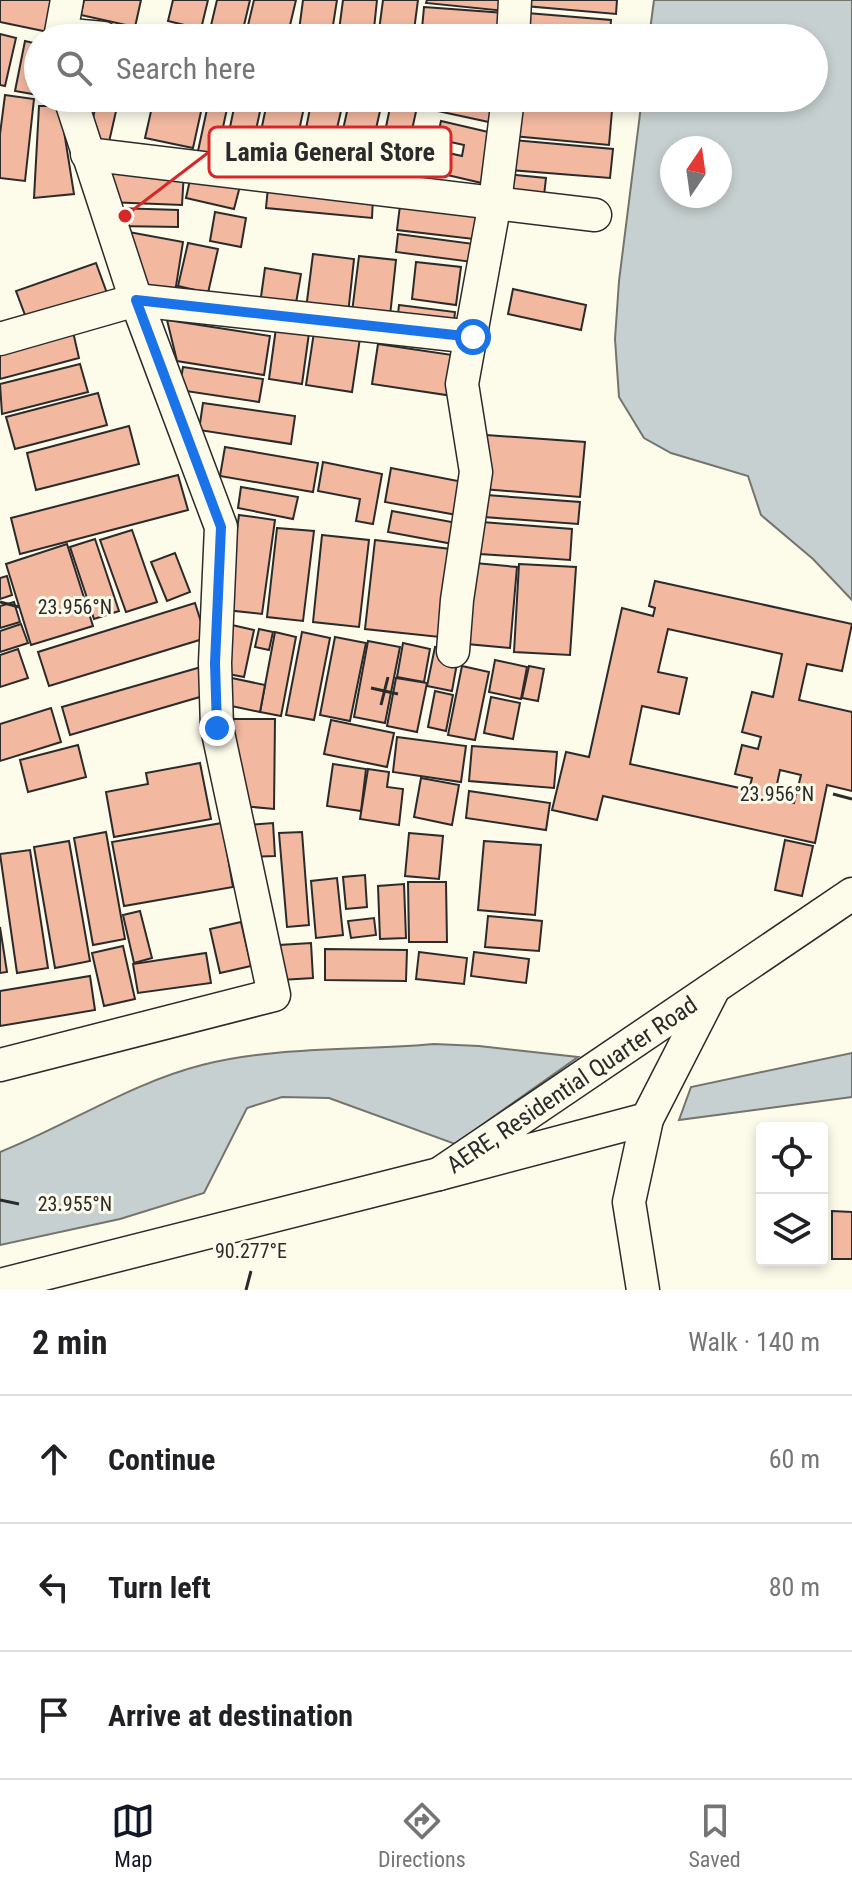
<!DOCTYPE html>
<html lang="en">
<head>
<meta charset="utf-8">
<style>
  body { margin:0; font-family:"Roboto Condensed",sans-serif; background:#f6f6f6; color:#202124 }
  .controls { position:absolute; right:24px; bottom:24px; display:grid; overflow:hidden; border-radius:8px; box-shadow:0 4px 12px #0003 }
  .controls button { width:72px; height:72px; display:grid; place-items:center; padding:0; border:0; border-bottom:2px solid #e0e0e0; background:#fff; color:#202124; font:40px sans-serif }
  .compass { position:absolute; left:660px; top:136px; width:72px; height:72px; border-radius:50%; background:#fff; box-shadow:0 4px 12px #0003; rotate:13deg }
  .stop { position:absolute; width:24px; height:24px; margin:-18px; border:6px solid #1a73e8; border-radius:50%; background:#fff }
  .stop.end { background:#1a73e8; border-color:#fff; box-shadow:0 2px 8px #0008 }
  .list { margin:0; padding:0; list-style:none }
  h2 { display:flex; justify-content:space-between; align-items:center; height:104px; margin:0; padding:0 32px; font-size:34px }
  h2 small { font-size:26px; font-weight:400; color:#757577 }
  .list li { display:grid; grid-template-columns:52px 1fr auto; gap:24px; align-items:center; box-sizing:border-box; height:128px; padding:0 32px; border-top:2px solid #e0e0e0 }
  .list b { display:block; font-size:30px; white-space:nowrap }
  .list em { font-size:26px; font-style:normal; color:#757577 }
  .icon { flex:none; width:44px; height:44px; fill:none; stroke:currentColor; stroke-width:2; stroke-linecap:round; stroke-linejoin:round }
  .map { position:relative; flex:none; width:852px; height:1290px; overflow:hidden }
  .search { position:absolute; background:#fff; box-shadow:0 4px 12px #0003; left:24px; right:24px; top:24px; height:88px; display:flex; align-items:center; gap:20px; box-sizing:border-box; padding:0 28px; border-radius:44px; color:#757577; font-size:30px }
  .sheet { height:488px; background:#fff }
  nav { display:flex; justify-content:space-around; align-items:center; box-sizing:border-box; height:112px; border-top:2px solid #e0e0e0; background:#fff; font-size:22px; color:#757577 }
  nav a { display:grid; justify-items:center; gap:4px }
  nav .on { color:#111827 }
  .map>svg:first-child { display:block }
  .water { fill:#c7d0d0; stroke:#74746e; stroke-width:2; fill-rule:evenodd }
  .building { fill:#f2b8a0; stroke:#2b2b2b; stroke-width:2; fill-rule:evenodd }
  .lines { fill:none; stroke-linecap:round; stroke-linejoin:round }
  .minor-casing { stroke:#2b2b2b; stroke-width:35 }
  .minor { stroke:#fdfbea; stroke-width:32 }
  .route { stroke:#1a73e8; stroke-width:10 }
  .ticks { fill:none; stroke:#2b2b2b; stroke-width:3 }
  .labels { text-anchor:middle; stroke-width:6; stroke-linejoin:round; paint-order:stroke }
  .street-label { font-size:24px; fill:#2b2b2b; stroke:#fdfbea }
  .ticks-label { font-size:20px; text-anchor:middle; fill:#2b2b2b; stroke:#fdfbea; stroke-width:6; stroke-linejoin:round; paint-order:stroke }
  .leader { fill:none; stroke:#d62828; stroke-width:3 }
  .callout-dot { fill:#d62828; stroke:#fdfbea; stroke-width:3 }
  .callout { fill:#fdfbea; stroke:#d62828; stroke-width:3 }
  .callout-label { font-size:26px; text-anchor:middle; font-weight:bold; fill:#2b2b2b }
</style>
</head>
<body>
<div class="map">
<svg width="852" height="1290" viewBox="0 0 852 1290">
  <rect width="100%" height="100%" fill="#fdfbea"/>
  <g class="water">
    <path d="M654 0H852V600L813 559 761 515 748 476 671 453 644 438 619 397 615 339 619 281 642 98H814V38H649ZM672 148H720V196H672Z"/>
    <path d="M434 1044 479 1046 578 1057 455 1144 329 1098 282 1097 247 1108 204 1193 120 1219 0 1245V1152C68 1125 131 1083 202 1065 275 1046 359 1051 434 1044Z"/>
    <path d="M852 1053V1097L679 1120 691 1087Z"/>
  </g>
  <g class="building">
    <path d="M0 0H59L53 33 0 22Z"/>
    <path d="M84 0H141L135 27 81 15Z"/>
    <path d="M173 0H208L201 29 168 21Z"/>
    <path d="M217 0H250L241 38H208Z"/>
    <path d="M254 0H296L287 38H245Z"/>
    <path d="M303 0H337L331 38H298Z"/>
    <path d="M343 0H377L373 38H338Z"/>
    <path d="M383 0H418L413 38H378Z"/>
    <path d="M427 0H506L505 11 426 3Z"/>
    <path d="M526 0H617L616 14 525 6Z"/>
    <path d="M424 7 505 13 504 35 422 29Z"/>
    <path d="M527 13 611 20 610 36 526 28Z"/>
    <path d="M424 31 497 38H423Z"/>
    <path d="M0 34 16 38 5 86 0 85Z"/>
    <path d="M25 41 38 44V95L15 91Z"/>
    <path d="M5 95 34 99 25 181 0 178V134Z"/>
    <path d="M88 98H119L109 142 89 137 95 109 86 107Z"/>
    <path d="M154 98H204L193 148 145 138Z"/>
    <path d="M236 98H263L252 148 227 142Z"/>
    <path d="M268 98H306L294 154 258 145Z"/>
    <path d="M312 98H344L332 150 303 144Z"/>
    <path d="M350 98H383L367 168 336 161Z"/>
    <path d="M392 98H419L402 175 377 170Z"/>
    <path d="M436 98H501L498 124 433 110Z"/>
    <path d="M517 98 613 99 609 145 513 136Z"/>
    <path d="M209 100 228 104 217 155 198 151Z"/>
    <path d="M39 106H60L74 194 34 198Z"/>
    <path d="M441 121 497 134 486 184 430 171 435 150 462 156 464 145 437 139Z"/>
    <path d="M513 140 613 149 610 178 510 170Z"/>
    <path d="M108 169 184 172 182 205 107 202Z"/>
    <path d="M506 174 546 178 543 204 503 200Z"/>
    <path d="M191 175 240 186 234 209 186 198Z"/>
    <path d="M268 187 373 197 372 218 266 208Z"/>
    <path d="M401 197 486 207 482 240 397 230Z"/>
    <path d="M116 208 178 210V227L116 226Z"/>
    <path d="M215 212 246 218 241 247 210 241Z"/>
    <path d="M118 230 183 242 174 299 143 295Z"/>
    <path d="M398 234 474 244 472 262 396 252Z"/>
    <path d="M188 243 218 249 208 293 178 286Z"/>
    <path d="M313 254 354 259 348 314 306 309Z"/>
    <path d="M359 256 396 260 390 316 352 312Z"/>
    <path d="M416 262 461 267 456 305 412 299Z"/>
    <path d="M96 263 108 296 28 323 16 291Z"/>
    <path d="M265 268 301 274 295 309 260 304Z"/>
    <path d="M513 289 586 305 581 330 508 314Z"/>
    <path d="M399 305 455 312 453 329 397 323Z"/>
    <path d="M167 320 270 336 264 375 177 361Z"/>
    <path d="M71 323 79 358 0 379V341Z"/>
    <path d="M276 328 309 333 302 384 269 379Z"/>
    <path d="M314 332 360 338 352 392 306 385Z"/>
    <path d="M378 344 459 356 453 396 372 384Z"/>
    <path d="M80 364 88 392 2 414 0 384Z"/>
    <path d="M183 367 263 379 259 402 179 390Z"/>
    <path d="M98 393 107 425 15 449 6 417Z"/>
    <path d="M203 403 295 416 291 444 199 430Z"/>
    <path d="M129 426 139 464 36 490 27 453Z"/>
    <path d="M486 435 585 442 580 497 483 489Z"/>
    <path d="M225 447 318 463 313 492 220 476Z"/>
    <path d="M323 462 382 474 373 524 356 521 360 499 318 491Z"/>
    <path d="M391 468 463 482 457 515 385 502Z"/>
    <path d="M178 475 188 510 20 554 11 518Z"/>
    <path d="M241 487 298 497 293 519 238 508Z"/>
    <path d="M486 495 580 502 578 524 484 517Z"/>
    <path d="M392 511 457 523 453 544 388 532Z"/>
    <path d="M239 515 275 520 262 614 226 610Z"/>
    <path d="M482 522 572 529 570 560 480 554Z"/>
    <path d="M277 528 314 531 303 621 267 617Z"/>
    <path d="M132 530 157 602 126 612 100 540Z"/>
    <path d="M322 535 369 540 359 627 313 622Z"/>
    <path d="M95 539 119 611 94 619 70 547Z"/>
    <path d="M375 540 459 550 449 638 365 629Z"/>
    <path d="M67 544 93 626 31 645 6 564Z"/>
    <path d="M175 553 190 592 167 601 151 562Z"/>
    <path d="M464 562 517 567 510 648 456 643Z"/>
    <path d="M519 564 576 567 570 655 514 652Z"/>
    <path d="M7 576 12 595 0 599V578Z"/>
    <path d="M655 581 852 624 842 671 807 664 799 700 852 712V791L827 785 815 843 603 796 597 820 552 810 566 752 589 757 622 608 653 616 655 608 649 606ZM668 629 782 654 773 697 752 692 742 732 761 737 758 749 742 745 735 774 752 778 749 790 630 764 642 706 679 714 687 678 658 672ZM780 770 801 775 794 803 774 798Z"/>
    <path d="M14 602 20 622 0 628V606Z"/>
    <path d="M195 603 206 638 49 686 38 652Z"/>
    <path d="M21 624 28 643 0 652V631Z"/>
    <path d="M232 625 254 630 244 677 223 673Z"/>
    <path d="M259 629 273 632 269 650 255 647Z"/>
    <path d="M275 632 296 637 281 716 260 712Z"/>
    <path d="M302 632 330 638 314 720 286 715Z"/>
    <path d="M335 637 366 643 350 721 320 715Z"/>
    <path d="M368 641 400 647 385 723 354 717Z"/>
    <path d="M403 643 430 649 424 682 397 677Z"/>
    <path d="M435 647 459 652 452 691 427 686Z"/>
    <path d="M18 649 28 678 0 687V655Z"/>
    <path d="M495 660 527 667 521 699 489 692Z"/>
    <path d="M462 666 489 672 475 740 448 735Z"/>
    <path d="M529 666 544 669 538 701 522 698Z"/>
    <path d="M201 667 210 694 70 735 62 707Z"/>
    <path d="M227 677 265 685 260 712 222 704Z"/>
    <path d="M396 678 427 683 417 732 387 726Z"/>
    <path d="M435 691 453 695 446 731 428 727Z"/>
    <path d="M491 697 520 703 513 739 484 733Z"/>
    <path d="M51 708 61 742 0 761V724Z"/>
    <path d="M231 719H275L274 809 242 806Z"/>
    <path d="M331 720 394 733 387 767 324 754Z"/>
    <path d="M397 737 466 746 461 782 393 772Z"/>
    <path d="M78 745 86 777 28 792 20 760Z"/>
    <path d="M472 746 557 752 554 788 469 781Z"/>
    <path d="M200 763 211 819 114 837 106 792 148 784 146 773Z"/>
    <path d="M333 764 366 769 361 811 327 806Z"/>
    <path d="M368 769 389 772 387 787 403 789 399 825 360 819Z"/>
    <path d="M421 778 459 785 452 825 414 817Z"/>
    <path d="M469 791 550 803 546 830 466 818Z"/>
    <path d="M222 823 233 887 124 906 112 842Z"/>
    <path d="M273 823 275 856 249 857 247 825Z"/>
    <path d="M106 832 125 939 93 945 74 838Z"/>
    <path d="M302 832 309 925 287 927 279 833Z"/>
    <path d="M409 833 443 836 439 879 405 876Z"/>
    <path d="M785 840 813 846 802 896 775 890Z"/>
    <path d="M69 841 90 961 55 968 34 847Z"/>
    <path d="M484 841 541 845 535 915 478 910Z"/>
    <path d="M30 850 48 968 17 973 0 854Z"/>
    <path d="M365 875 367 907 346 909 343 877Z"/>
    <path d="M337 878 343 935 316 938 311 881Z"/>
    <path d="M408 882H446L447 942H409Z"/>
    <path d="M404 884 406 938 380 939 378 886Z"/>
    <path d="M140 911 152 958 134 963 123 915Z"/>
    <path d="M488 916 542 921 539 951 485 947Z"/>
    <path d="M374 918 376 935 351 938 348 921Z"/>
    <path d="M241 922 251 966 220 973 210 929Z"/>
    <path d="M0 927 7 972 0 973Z"/>
    <path d="M311 943 313 978 281 980 279 945Z"/>
    <path d="M123 946 135 999 104 1006 92 953Z"/>
    <path d="M325 949 407 950 406 981 325 980Z"/>
    <path d="M419 952 467 958 464 984 416 979Z"/>
    <path d="M474 952 529 959 526 983 471 976Z"/>
    <path d="M206 953 211 983 138 993 133 964Z"/>
    <path d="M90 976 95 1010 0 1026V991Z"/>
    <path d="M832 1211 852 1212V1259H832Z"/>
  </g>
  <g class="lines">
    <g class="minor-casing">
      <g id="minor">
        <path d="M61 34 103 38"/>
        <path d="M60 38 67 0"/>
        <path d="M513 38 515 0"/>
        <path d="M87 154 595 215"/>
        <path d="M0 339 136 300 473 337"/>
        <path d="M453 651 457 600 476 472 462 384 495 202 508 98"/>
        <path d="M0 1065 274 995 217 728 215 663 221 527 136 300 70 98"/>
        <path d="M647 1119 439 1174 852 894"/>
        <path d="M0 1285 439 1174"/>
        <path d="M643 1290 629 1202 647 1119 713 990"/>
      </g>
    </g>
    <use href="#minor" class="minor"/>
  </g>
  <g class="lines">
    <path class="route" d="M217 728 215 663 221 527 136 300 473 337"/>
  </g>
  <path class="ticks" d="M0 602 19 607M371 688 398 694M381 705 388 677M833 794 852 799M0 1200 19 1204M246 1290 251 1271"/>
  <g class="labels">
    <g class="street-label">
      <text transform="translate(572 1085) rotate(-34)" y="8">AERE, Residential Quarter Road</text>
    </g>
  </g>
  <g class="ticks-label">
    <text x="75" y="614">23.956°N</text>
    <text x="777" y="801">23.956°N</text>
    <text x="75" y="1211">23.955°N</text>
    <text x="251" y="1258">90.277°E</text>
  </g>
  <path class="leader" d="M125 216L209 152"/>
  <circle class="callout-dot" cx="125" cy="216" r="8"/>
  <rect class="callout" x="209" y="127" width="242" height="50" rx="8"/>
  <g class="callout-label">
    <text x="330" y="161">Lamia General Store</text>
  </g>
</svg>
<div class="controls">
<button><svg class="icon" aria-label="locate" viewBox="0 0 24 24"><circle cx="12" cy="12" r="6"/><path d="M12 2v4M12 18v4M2 12h4M18 12h4"/></svg></button>
<button><svg class="icon" aria-label="layers" viewBox="0 0 24 24"><path d="M12 4l9 5-9 5-9-5zM3 14l9 5 9-5"/></svg></button>
</div>
<svg class="compass" viewBox="-18 -18 36 36"><path d="M0-13l5 13h-10z" fill="#e53935"/><path d="M0 13l5-13h-10z" fill="#757577"/></svg>
<div class="stop" style="left:473px;top:337px"></div>
<div class="stop end" style="left:217px;top:728px"></div>
<div class="search"><svg class="icon" aria-label="search" viewBox="0 0 24 24"><circle cx="10" cy="10" r="6"/><path d="M15 15l6 6"/></svg>Search here</div>
</div>
<section class="sheet">
<h2>2 min<small>Walk · 140 m</small></h2>
<ul class="list">
<li><svg class="icon" aria-label="ahead" viewBox="0 0 24 24"><path d="M12 20V5M6 11l6-6 6 6"/></svg><div><b>Continue</b></div><em>60 m</em></li>
<li><svg class="icon" aria-label="left" viewBox="0 0 24 24"><path d="M17 20v-9H6M10 6l-5 5 5 5"/></svg><div><b>Turn left</b></div><em>80 m</em></li>
<li><svg class="icon" aria-label="arrive" viewBox="0 0 24 24"><path d="M6 21V4h12l-3 4 3 4H6"/></svg><div><b>Arrive at destination</b></div></li>
</ul>
</section>
<nav>
<a class="on"><svg class="icon" aria-label="map" viewBox="0 0 24 24"><path d="M3 6l6-2 6 2 6-2v14l-6 2-6-2-6 2zM9 4v14M15 6v14"/></svg>Map</a>
<a><svg class="icon" aria-label="directions" viewBox="0 0 24 24"><path d="M12 3l9 9-9 9-9-9zM9 14v-3h6M13 9l2 2-2 2"/></svg>Directions</a>
<a><svg class="icon" aria-label="saved" viewBox="0 0 24 24"><path d="M7 4h10v16l-5-4-5 4z"/></svg>Saved</a>
</nav>
</body>
</html>
